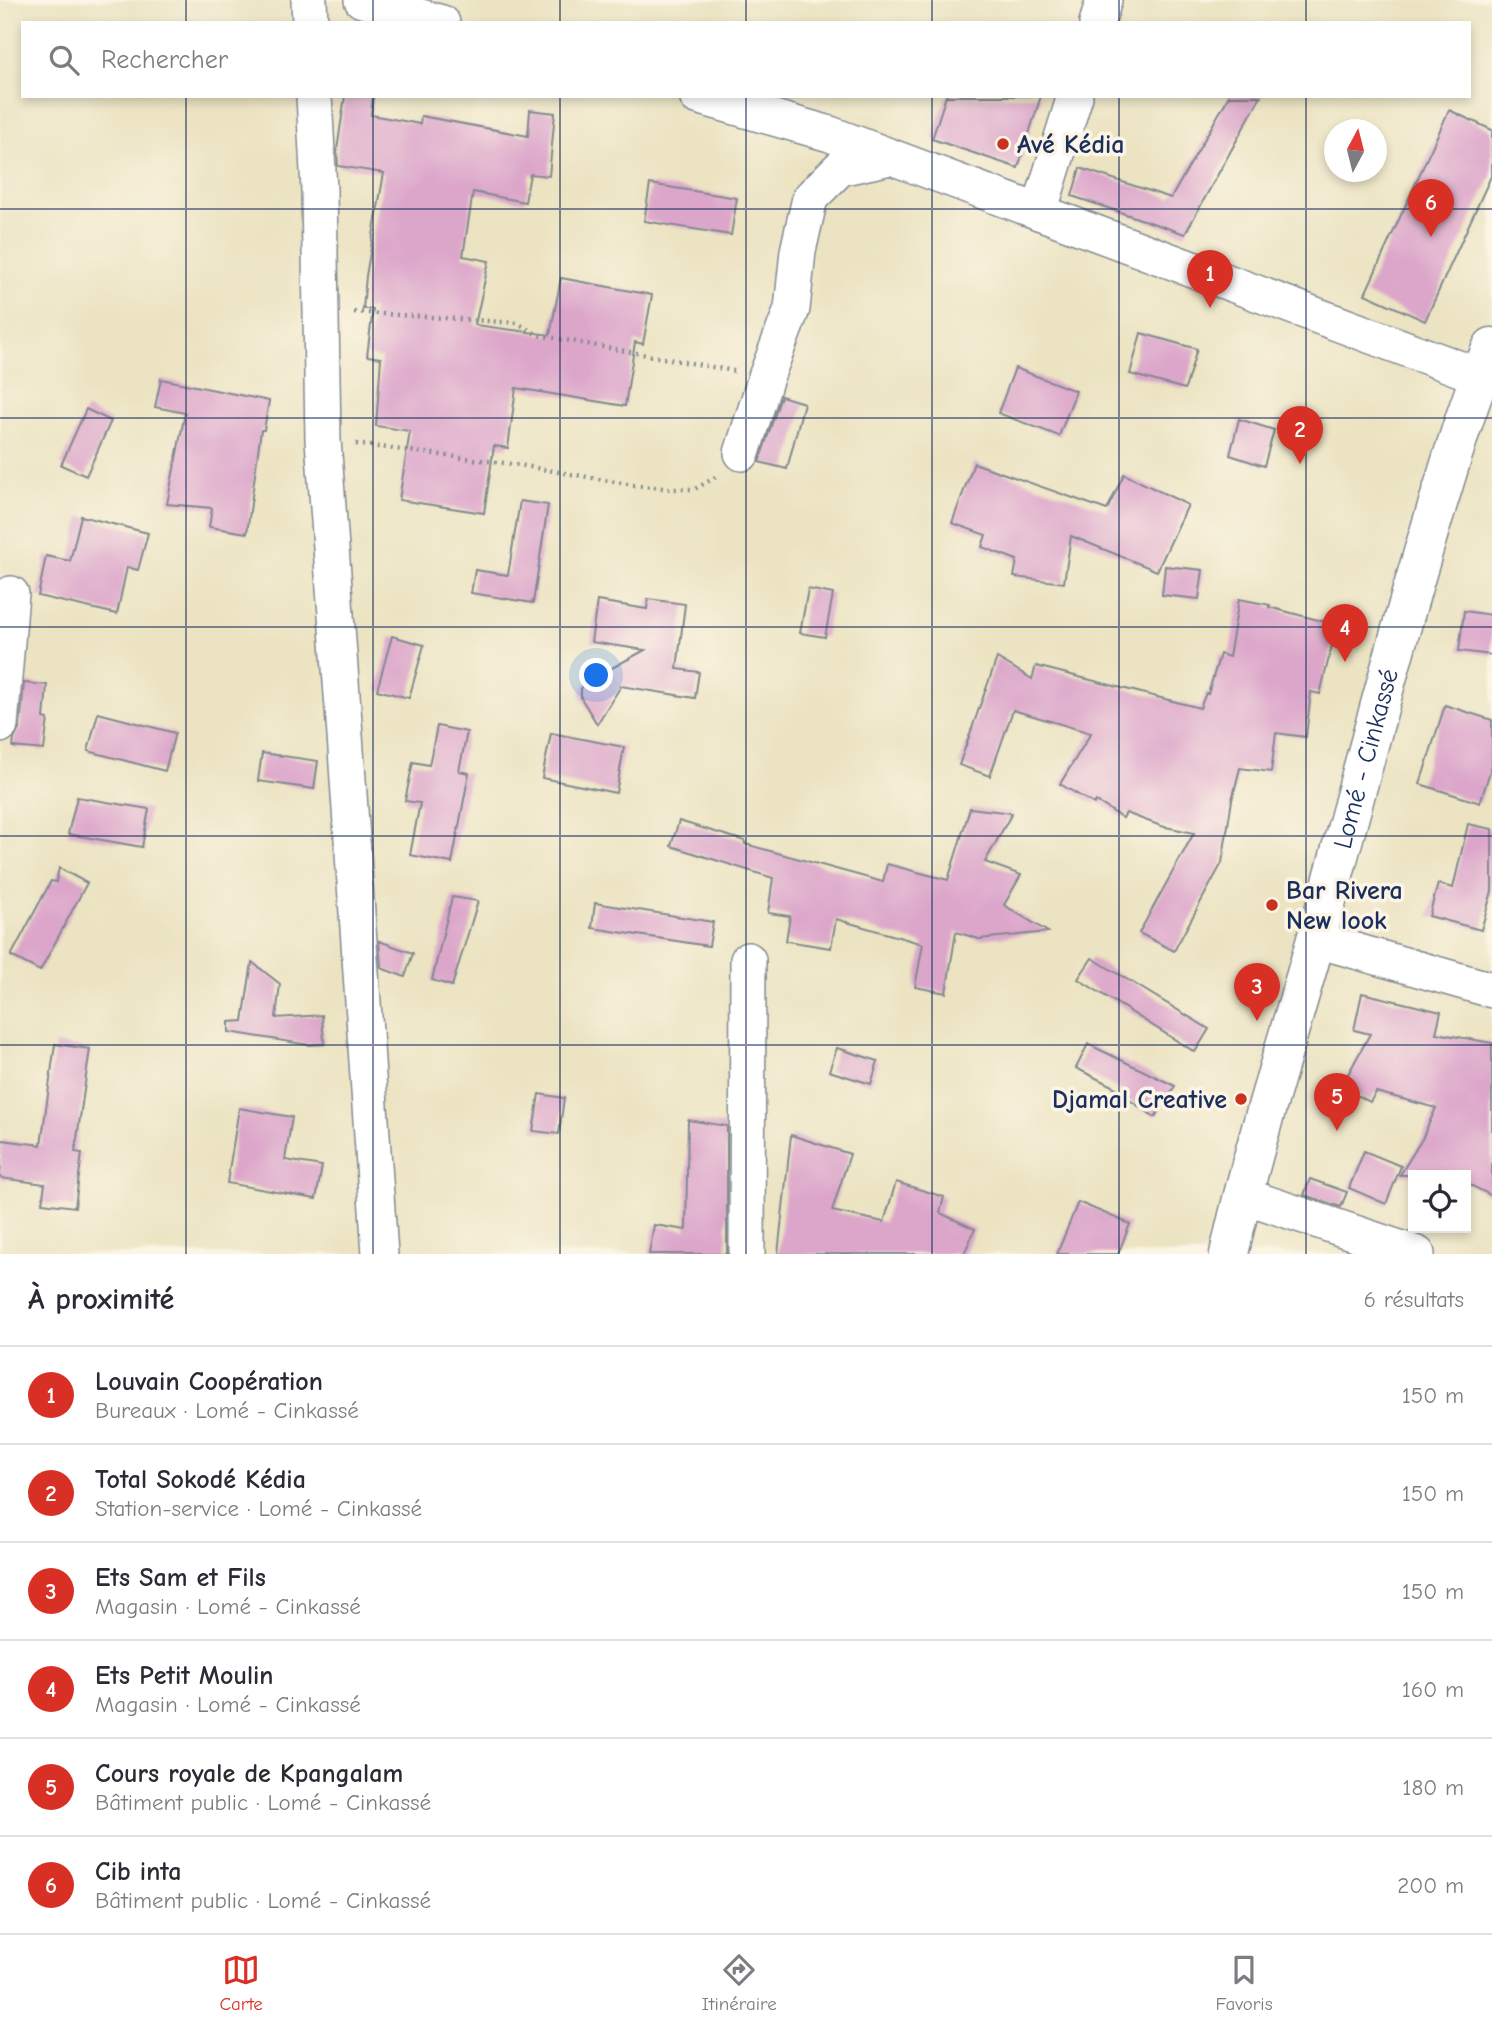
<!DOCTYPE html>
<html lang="fr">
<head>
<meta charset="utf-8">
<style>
  body { margin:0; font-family:"Comic Neue",sans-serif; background:#f2f2f3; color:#2b2b33 }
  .controls { position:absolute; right:21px; bottom:21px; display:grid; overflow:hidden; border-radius:0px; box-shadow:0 4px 10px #0003 }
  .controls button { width:63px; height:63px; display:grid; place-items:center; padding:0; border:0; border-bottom:2px solid #e1e1e2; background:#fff; color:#2b2b33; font:35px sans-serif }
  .compass { position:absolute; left:1324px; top:119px; width:63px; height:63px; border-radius:50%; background:#fff; box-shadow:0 4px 10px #0003; rotate:7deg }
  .you { position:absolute; left:597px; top:676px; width:24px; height:24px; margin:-18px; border:5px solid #fff; border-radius:50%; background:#1a73e8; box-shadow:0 0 0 10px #1a73e833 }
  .badge { display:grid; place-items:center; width:46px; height:46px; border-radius:50%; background:#d93025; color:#fff; font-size:23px; font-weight:700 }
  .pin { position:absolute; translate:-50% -58px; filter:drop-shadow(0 2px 4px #0008) }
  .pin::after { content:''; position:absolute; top:37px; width:24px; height:21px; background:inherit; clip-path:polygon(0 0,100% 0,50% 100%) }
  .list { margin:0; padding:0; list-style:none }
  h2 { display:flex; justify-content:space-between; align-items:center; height:91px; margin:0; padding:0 28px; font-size:30px }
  h2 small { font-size:23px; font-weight:400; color:#7c7c81 }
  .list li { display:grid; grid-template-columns:46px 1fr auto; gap:21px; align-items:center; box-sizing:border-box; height:98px; padding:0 28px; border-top:2px solid #e1e1e2 }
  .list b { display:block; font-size:26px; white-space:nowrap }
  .list p { margin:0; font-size:23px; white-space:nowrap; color:#7c7c81 }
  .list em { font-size:23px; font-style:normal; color:#7c7c81 }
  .icon { flex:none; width:38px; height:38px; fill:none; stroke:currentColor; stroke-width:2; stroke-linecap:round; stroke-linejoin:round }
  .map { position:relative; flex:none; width:1492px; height:1254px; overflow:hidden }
  .search { position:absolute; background:#fff; box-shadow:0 4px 10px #0003; left:21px; right:21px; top:21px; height:77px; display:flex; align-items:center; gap:18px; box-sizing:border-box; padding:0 24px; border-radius:0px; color:#7c7c81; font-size:26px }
  .sheet { height:679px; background:#fff }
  nav { display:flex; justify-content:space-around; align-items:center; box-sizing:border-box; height:98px; border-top:2px solid #e1e1e2; background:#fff; font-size:19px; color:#7c7c81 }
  nav a { display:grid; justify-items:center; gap:4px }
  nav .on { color:#d93025 }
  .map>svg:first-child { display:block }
  .building { fill:#dca6ca }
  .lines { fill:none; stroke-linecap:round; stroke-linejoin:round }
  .minor-casing { stroke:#838990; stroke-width:38 }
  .highway-casing { stroke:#838990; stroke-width:41 }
  .path { stroke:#838990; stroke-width:4.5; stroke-dasharray:2 5; stroke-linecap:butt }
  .minor { stroke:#fff; stroke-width:35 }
  .highway { stroke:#fff; stroke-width:38 }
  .grid { fill:none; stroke:#1b2f5e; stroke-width:2; stroke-opacity:0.55 }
  .poi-dot { fill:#c8321e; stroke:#fcf5e5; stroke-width:2.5 }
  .labels { text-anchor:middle; stroke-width:7; stroke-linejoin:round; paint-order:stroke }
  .poi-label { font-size:26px; font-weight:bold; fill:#1b2f5e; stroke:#fcf5e5; text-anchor:start }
  .street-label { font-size:26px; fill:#1b2f5e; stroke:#fcf5e5 }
</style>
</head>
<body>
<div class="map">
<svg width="1492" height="1254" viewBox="0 0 1492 1254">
  <rect width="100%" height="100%" fill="#fcf5e5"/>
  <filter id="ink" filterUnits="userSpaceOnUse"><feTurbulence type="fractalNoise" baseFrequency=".0143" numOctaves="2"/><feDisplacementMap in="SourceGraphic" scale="14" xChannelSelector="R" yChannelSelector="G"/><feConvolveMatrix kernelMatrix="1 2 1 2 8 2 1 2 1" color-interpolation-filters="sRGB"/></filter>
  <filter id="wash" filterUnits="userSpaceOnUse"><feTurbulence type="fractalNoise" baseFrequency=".00686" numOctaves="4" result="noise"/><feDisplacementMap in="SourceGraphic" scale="28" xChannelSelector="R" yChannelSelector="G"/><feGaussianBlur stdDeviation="1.57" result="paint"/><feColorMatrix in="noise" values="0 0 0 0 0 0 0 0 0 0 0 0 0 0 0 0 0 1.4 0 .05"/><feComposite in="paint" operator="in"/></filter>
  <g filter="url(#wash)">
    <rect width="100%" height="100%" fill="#ebe3c1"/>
    <g id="blocks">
      <g class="building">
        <path d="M345 96H373L371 115 420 124 421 116 528 136 530 110 555 113 549 176 530 174 525 202 473 192 463 256 489 261 475 325 550 335 561 278 652 295 643 344 635 342 625 406 516 388 508 448 494 446 484 513 399 500 410 431 376 426 381 358 367 356 373 309H363L366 276 384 173 338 166 337 150Z"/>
        <path d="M946 96H1041L1018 168 932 139Z"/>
        <path d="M1229 96H1261L1185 234 1072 196 1080 168 1171 198Z"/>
        <path d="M1449 110 1492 130V174L1425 321 1365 294Z"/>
        <path d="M650 184 737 198 731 235 644 221Z"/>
        <path d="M1141 333 1197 349 1185 389 1130 374Z"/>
        <path d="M1015 368 1076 391 1059 436 998 413Z"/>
        <path d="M161 379 269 401 264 430H261L247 533 209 527 212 508 167 504 185 413 155 407Z"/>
        <path d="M781 396 804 403 787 469 759 462Z"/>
        <path d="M86 409 111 421 86 476 61 465Z"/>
        <path d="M1239 419 1274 430 1264 466 1230 455Z"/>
        <path d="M974 463 1107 510 1124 474 1188 505 1157 571 1071 536 1064 583 1014 577 1017 560 982 547 986 535 952 523Z"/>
        <path d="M520 501 548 505 533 603 471 593 475 570 508 575Z"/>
        <path d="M81 516 148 533 138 570 127 567 117 614 38 596 46 556 70 561Z"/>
        <path d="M1165 566 1203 570 1199 599 1162 595Z"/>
        <path d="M808 589 833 594 825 637 800 633Z"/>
        <path d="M648 599 685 604 677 669 699 672 695 698 621 686 597 724 581 698V689L586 682 645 650 591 642 597 601 647 609Z"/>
        <path d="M1239 599 1270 605 1269 607 1337 625 1320 694 1311 692 1306 737 1276 733 1271 772 1240 768 1232 800 1222 863 1174 951 1139 933 1194 833 1161 826 1126 813 1123 818 1096 801 1094 804 1060 784 1091 733 1013 710 990 776 959 765 997 658 1032 679 1036 666 1200 708 1206 693 1208 694 1220 654 1229 657Z"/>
        <path d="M1464 611 1492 615V655L1459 651Z"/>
        <path d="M392 636 424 645 409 698 377 690Z"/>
        <path d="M24 683 47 685 44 718 48 719 44 750 13 747 14 739 20 727Z"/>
        <path d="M1445 705 1492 720V765L1480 803 1420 784Z"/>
        <path d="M98 713 175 733 165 771 88 751Z"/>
        <path d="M437 726 467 732 459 771 469 773 452 863 410 855 420 803 405 801 413 762 429 765Z"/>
        <path d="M551 733 624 747 616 793 542 778Z"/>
        <path d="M262 753 318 761 314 789 258 781Z"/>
        <path d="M77 797 149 809 142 847 68 834Z"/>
        <path d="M970 808 1012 813 985 862 1021 875 1004 905 1048 932 979 939 956 932 946 993 915 987 923 944 836 919 831 948 786 941 790 916 768 913 773 878 671 846 679 821 745 841V844L883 882 887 864 948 880Z"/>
        <path d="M1468 824 1492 829V891L1481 930 1429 916 1438 884 1453 888Z"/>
        <path d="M59 868 87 883 40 971 11 956 51 881 56 882Z"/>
        <path d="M452 897 478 901 452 986 432 980Z"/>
        <path d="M595 903 713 922 709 946 592 928Z"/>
        <path d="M379 941 413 953 405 977 381 968Z"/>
        <path d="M1092 958 1209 1029 1195 1052 1078 979Z"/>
        <path d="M252 962 280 984 276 1018 322 1015 324 1044 309 1045 229 1032V1022L243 1021Z"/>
        <path d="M1362 993 1441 1012 1436 1033 1492 1043V1196L1466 1183V1175H1400L1422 1139 1436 1108 1376 1092 1370 1102 1341 1087 1370 1034 1354 1030Z"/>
        <path d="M55 1044 90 1049 75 1152 82 1153 75 1207 42 1203 45 1184 0 1178 2 1140 41 1145Z"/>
        <path d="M1088 1044 1175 1086 1155 1117 1128 1099 1130 1095 1076 1068Z"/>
        <path d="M837 1048 878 1061 871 1084 829 1071Z"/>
        <path d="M539 1094 564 1098 559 1134 533 1131Z"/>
        <path d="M239 1108 292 1117 285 1160 322 1166 316 1199 227 1183Z"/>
        <path d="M688 1120 727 1126V1254H649L654 1225 686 1230Z"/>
        <path d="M791 1135 850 1154 832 1211 884 1222 896 1182 944 1197 940 1213 975 1229 964 1254H778Z"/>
        <path d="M1364 1151 1401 1166 1386 1204 1349 1188Z"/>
        <path d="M1310 1179 1347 1192 1341 1207 1304 1195Z"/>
        <path d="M1078 1202 1130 1224 1118 1254H1057Z"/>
      </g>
    </g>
  </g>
  <g filter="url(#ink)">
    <use href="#blocks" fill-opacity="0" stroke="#838990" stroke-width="2"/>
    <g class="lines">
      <g class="minor-casing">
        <g id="minor">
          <path d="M309 0 310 23"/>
          <path d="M362 0 442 23"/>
          <path d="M1097 23 1104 0"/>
          <path d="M314 96 319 190 323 440 345 735 380 1254"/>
          <path d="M697 96 830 134 1479 376"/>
          <path d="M1039 212 1075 96"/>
          <path d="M742 453 766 377 792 309 798 251 810 198 840 168 891 157"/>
          <path d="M0 725 11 594"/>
          <path d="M1317 940 1492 990"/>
          <path d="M1242 1195 1417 1254"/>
          <path d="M747 1254 748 960"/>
        </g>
      </g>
      <g class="highway-casing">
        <g id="highway">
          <path id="s1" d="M1229 1254C1258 1123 1302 997 1336 867 1368 750 1398 633 1434 516 1452 459 1468 401 1492 347"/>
        </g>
      </g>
      <g class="path">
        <path d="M354 312 517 323 538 335 734 371"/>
        <path d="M356 444 519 465 633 485 674 489H695L719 475"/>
      </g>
      <use href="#minor" class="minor"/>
      <use href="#highway" class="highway"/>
    </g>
  </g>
  <path class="grid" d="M186 0V23M373 0V23M560 0V23M746 0V23M932 0V23M1119 0V23M1306 0V23M186 96V1254M373 96V1254M560 96V1254M746 96V1254M932 96V1254M1119 96V1254M1306 96V1254M0 209H1492M0 418H1492M0 627H1492M0 836H1492M0 1045H1492"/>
  <g class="poi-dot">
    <circle cx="1003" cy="144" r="7"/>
    <circle cx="1272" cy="905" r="7"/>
    <circle cx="1241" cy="1099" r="7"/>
  </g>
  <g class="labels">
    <g class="poi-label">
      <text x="1017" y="153">Avé Kédia</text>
      <text x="1286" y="899">Bar Rivera<tspan x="1286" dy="30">New look</tspan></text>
      <text x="1227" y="1108" text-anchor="end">Djamal Creative</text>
    </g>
    <g class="street-label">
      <text dy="9" stroke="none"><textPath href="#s1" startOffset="514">Lomé - Cinkassé</textPath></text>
    </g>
  </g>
</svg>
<div class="controls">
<button><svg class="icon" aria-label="locate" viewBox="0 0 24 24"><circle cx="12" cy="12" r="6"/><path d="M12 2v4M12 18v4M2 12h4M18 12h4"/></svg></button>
</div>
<svg class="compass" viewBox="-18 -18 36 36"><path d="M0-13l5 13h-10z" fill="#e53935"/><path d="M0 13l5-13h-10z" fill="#7c7c81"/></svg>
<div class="you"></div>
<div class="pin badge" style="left:1210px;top:308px">1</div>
<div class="pin badge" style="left:1300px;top:464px">2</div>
<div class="pin badge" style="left:1257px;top:1021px">3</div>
<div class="pin badge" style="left:1345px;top:662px">4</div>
<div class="pin badge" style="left:1337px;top:1131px">5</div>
<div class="pin badge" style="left:1431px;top:237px">6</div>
<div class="search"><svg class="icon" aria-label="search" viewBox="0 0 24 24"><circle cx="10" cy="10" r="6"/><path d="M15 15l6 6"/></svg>Rechercher</div>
</div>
<section class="sheet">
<h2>À proximité<small>6 résultats</small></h2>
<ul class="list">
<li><span class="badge">1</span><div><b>Louvain Coopération</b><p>Bureaux · Lomé - Cinkassé</p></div><em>150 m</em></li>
<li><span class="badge">2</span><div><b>Total Sokodé Kédia</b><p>Station-service · Lomé - Cinkassé</p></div><em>150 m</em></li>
<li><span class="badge">3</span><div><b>Ets Sam et Fils</b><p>Magasin · Lomé - Cinkassé</p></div><em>150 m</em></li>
<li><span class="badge">4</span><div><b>Ets Petit Moulin</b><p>Magasin · Lomé - Cinkassé</p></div><em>160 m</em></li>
<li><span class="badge">5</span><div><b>Cours royale de Kpangalam</b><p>Bâtiment public · Lomé - Cinkassé</p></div><em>180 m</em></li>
<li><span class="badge">6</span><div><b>Cib inta</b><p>Bâtiment public · Lomé - Cinkassé</p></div><em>200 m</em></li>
</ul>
</section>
<nav>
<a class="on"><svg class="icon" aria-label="map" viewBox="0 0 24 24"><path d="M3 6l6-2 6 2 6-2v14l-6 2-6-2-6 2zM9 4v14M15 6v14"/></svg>Carte</a>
<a><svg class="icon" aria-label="directions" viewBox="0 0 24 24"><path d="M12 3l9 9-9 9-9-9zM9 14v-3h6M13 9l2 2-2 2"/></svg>Itinéraire</a>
<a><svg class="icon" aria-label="saved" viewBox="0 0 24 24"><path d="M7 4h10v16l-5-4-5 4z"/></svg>Favoris</a>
</nav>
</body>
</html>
